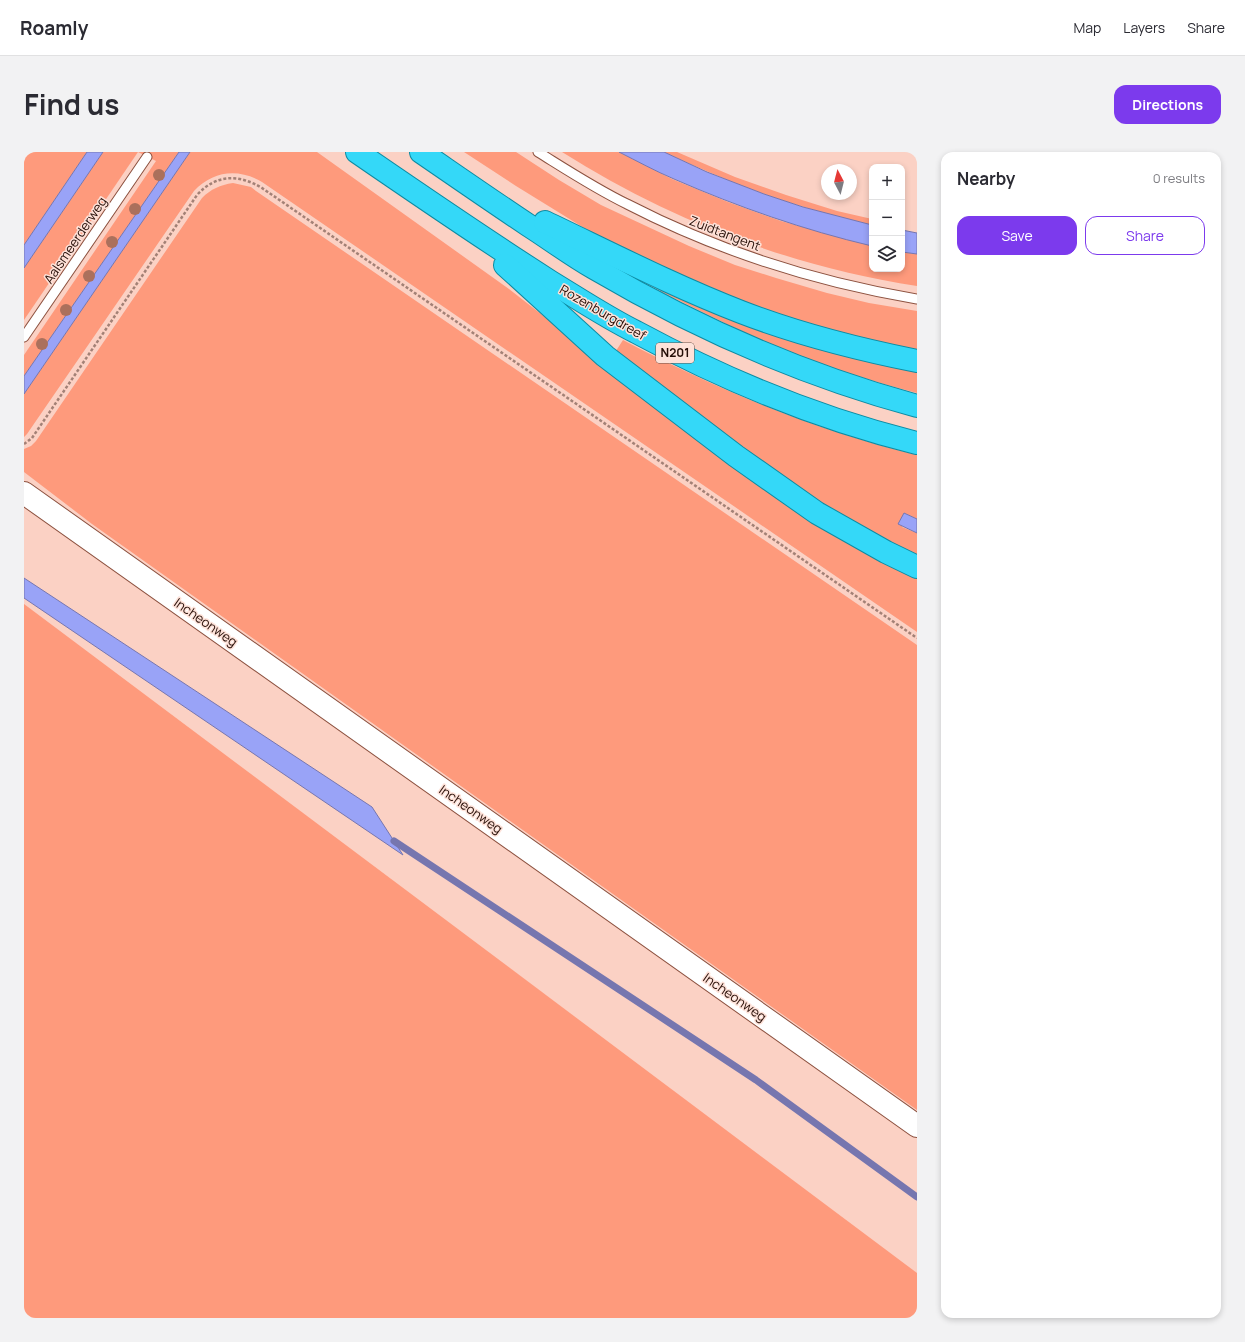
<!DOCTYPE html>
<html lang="en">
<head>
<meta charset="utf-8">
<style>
  body { margin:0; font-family:Manrope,sans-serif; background:#f2f2f3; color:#2b2b33 }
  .controls { position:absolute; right:12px; top:12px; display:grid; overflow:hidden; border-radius:8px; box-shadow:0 2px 6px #0003 }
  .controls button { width:36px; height:36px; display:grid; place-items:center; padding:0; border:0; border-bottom:1px solid #e1e1e2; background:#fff; color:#2b2b33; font:20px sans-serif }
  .compass { position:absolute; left:797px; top:12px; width:36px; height:36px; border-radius:50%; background:#fff; box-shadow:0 2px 6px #0003; rotate:353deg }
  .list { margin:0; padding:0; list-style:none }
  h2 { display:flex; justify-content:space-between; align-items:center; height:52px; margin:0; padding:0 16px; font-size:17px }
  h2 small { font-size:13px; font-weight:400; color:#7c7c81 }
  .actions { display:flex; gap:8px; padding:12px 16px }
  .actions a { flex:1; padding:9px 0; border:1px solid #7c3aed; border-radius:12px; text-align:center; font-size:14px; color:#7c3aed }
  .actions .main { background:#7c3aed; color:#fff }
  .icon { flex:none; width:22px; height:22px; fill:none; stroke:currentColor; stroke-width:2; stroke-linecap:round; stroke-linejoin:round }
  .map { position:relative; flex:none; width:893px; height:1166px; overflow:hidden; border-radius:12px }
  header { display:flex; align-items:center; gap:24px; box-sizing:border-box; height:56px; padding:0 20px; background:#fff; border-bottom:1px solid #e1e1e2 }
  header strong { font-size:19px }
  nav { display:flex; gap:22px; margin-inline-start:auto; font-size:14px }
  .intro { display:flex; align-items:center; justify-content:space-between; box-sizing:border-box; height:96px; padding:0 24px }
  h1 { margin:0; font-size:28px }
  .button { padding:10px 18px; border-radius:12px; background:#7c3aed; color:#fff; font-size:14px; font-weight:700 }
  main { display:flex; gap:24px; padding:0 24px }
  aside { flex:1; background:#fff; border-radius:12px; box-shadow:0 2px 6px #0003 }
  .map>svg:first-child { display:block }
  .green { fill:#fe9a7c }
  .water { fill:#99a3f7; stroke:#7676af }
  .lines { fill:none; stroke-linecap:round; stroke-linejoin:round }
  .stream { stroke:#7676af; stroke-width:7 }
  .service-casing { stroke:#8d5240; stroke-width:11 }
  .tertiary-casing { stroke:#8d5240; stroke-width:24 }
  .trunk-casing { stroke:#0e8ba2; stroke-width:24 }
  .path { stroke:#a38176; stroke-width:2.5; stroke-dasharray:3 2; stroke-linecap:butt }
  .service { stroke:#fff; stroke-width:9 }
  .tertiary { stroke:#fff; stroke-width:22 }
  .trunk { stroke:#34d8f8; stroke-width:22 }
  .tree { fill:#ab705c }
  .labels { text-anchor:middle; stroke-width:3; stroke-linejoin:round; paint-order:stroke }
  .shield { fill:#fee2d9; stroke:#674e46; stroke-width:1 }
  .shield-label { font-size:12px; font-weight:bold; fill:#260e07 }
  .street-label { font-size:13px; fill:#260e07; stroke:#fee2d9 }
</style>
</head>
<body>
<header>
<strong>Roamly</strong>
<nav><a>Map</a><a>Layers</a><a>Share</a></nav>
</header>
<div class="intro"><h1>Find us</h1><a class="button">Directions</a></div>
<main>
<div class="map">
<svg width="893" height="1166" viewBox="0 0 893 1166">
  <rect width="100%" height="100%" fill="#fbd1c4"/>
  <g class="green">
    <path d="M0 0H63L0 93Z"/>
    <path d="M79 0H114L0 168V116Z"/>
    <path d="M114 0H155L0 224V203L132 9Z"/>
    <path d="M166 0H293L485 137 682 291 893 422V480L238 30C214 16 189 19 170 39L3 282 0 285V242Z"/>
    <path d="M440 0H492L535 28 577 53 665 94 711 113 752 126 803 141 845 151 893 159V202L760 168 606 101 565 79 492 34Z"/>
    <path d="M538 0H595L648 27 704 50 757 69 848 94V117H878V100L893 102V134C768 115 645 68 538 0Z"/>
    <path d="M640 0H653L711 25 762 43 813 59 848 67V73C825 67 802 62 780 55 732 41 685 21 640 0Z"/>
    <path d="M209 31 227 35 232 39 893 493V958L68 372 0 320V297L7 294 12 289 178 46C187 37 196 33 209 31Z"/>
    <path d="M639 134 893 216V241C843 228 793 212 746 192 709 176 673 157 636 139Z"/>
    <path d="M599 188C692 237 790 278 893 303V367L880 361 878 375 893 381V407L758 329 590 202Z"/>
    <path d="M0 452 893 1121V1166H0Z"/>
  </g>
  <g class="water">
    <path d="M63 0H79L0 116V93Z"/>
    <path d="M155 0H166L0 242V224Z"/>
    <path d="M595 0H640L683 20 740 42 779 55 848 73V94C780 78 714 55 650 27 631 19 613 9 595 0Z"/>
    <path d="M878 78 893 81V102L878 100Z"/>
    <path d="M880 361 893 367V381L874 372Z"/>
    <path d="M0 426 348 655 379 703 0 446Z"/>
  </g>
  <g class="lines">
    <path class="stream" d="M370 689 732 928 893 1045"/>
    <g class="service-casing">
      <g id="service">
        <path d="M514 0C543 18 572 37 603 52 694 99 792 130 893 147"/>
        <path d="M0 185 123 5"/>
      </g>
    </g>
    <g class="tertiary-casing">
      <path id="tertiary" d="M0 341 893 974"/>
    </g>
    <g class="trunk-casing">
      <g id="trunk">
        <path d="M333 0C397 44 461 88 527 130 555 147 582 165 612 180 701 228 795 267 893 291"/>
        <path d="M397 0C432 24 468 49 504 73 526 87 547 103 570 116 672 176 779 223 893 254"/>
        <path d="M521 70C586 101 650 134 717 160 774 182 833 197 893 209"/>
        <path d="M481 113 581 204 712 304 793 361 862 400 893 415"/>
      </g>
    </g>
    <path class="path" d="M0 292 8 286 173 43C192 22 215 22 238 36L893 486"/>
    <use href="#service" class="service"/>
    <use href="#tertiary" class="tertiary"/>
    <use href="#trunk" class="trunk"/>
  </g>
  <g class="tree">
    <circle cx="135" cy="23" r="6"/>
    <circle cx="111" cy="57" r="6"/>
    <circle cx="88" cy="90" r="6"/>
    <circle cx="65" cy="124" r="6"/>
    <circle cx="42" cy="158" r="6"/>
    <circle cx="18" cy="192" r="6"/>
  </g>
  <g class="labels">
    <rect class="shield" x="632" y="191" width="38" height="20" rx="3"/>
    <g class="shield-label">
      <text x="651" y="205">N201</text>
    </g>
    <g class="street-label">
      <text transform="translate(701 81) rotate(21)" y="5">Zuidtangent</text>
      <text transform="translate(51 88) rotate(-56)" y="5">Aalsmeerderweg</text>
      <text transform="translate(579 160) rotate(30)" y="5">Rozenburgdreef</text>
      <text transform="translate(182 470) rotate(35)" y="5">Incheonweg</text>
      <text transform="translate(447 657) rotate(35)" y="5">Incheonweg</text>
      <text transform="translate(711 845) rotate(35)" y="5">Incheonweg</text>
    </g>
  </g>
</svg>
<div class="controls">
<button>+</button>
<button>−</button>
<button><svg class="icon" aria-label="layers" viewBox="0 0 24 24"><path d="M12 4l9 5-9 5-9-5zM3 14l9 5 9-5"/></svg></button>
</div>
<svg class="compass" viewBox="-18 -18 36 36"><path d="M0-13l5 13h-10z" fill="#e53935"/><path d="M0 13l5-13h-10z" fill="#7c7c81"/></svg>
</div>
<aside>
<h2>Nearby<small>0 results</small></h2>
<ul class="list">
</ul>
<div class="actions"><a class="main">Save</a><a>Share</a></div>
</aside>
</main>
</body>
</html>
